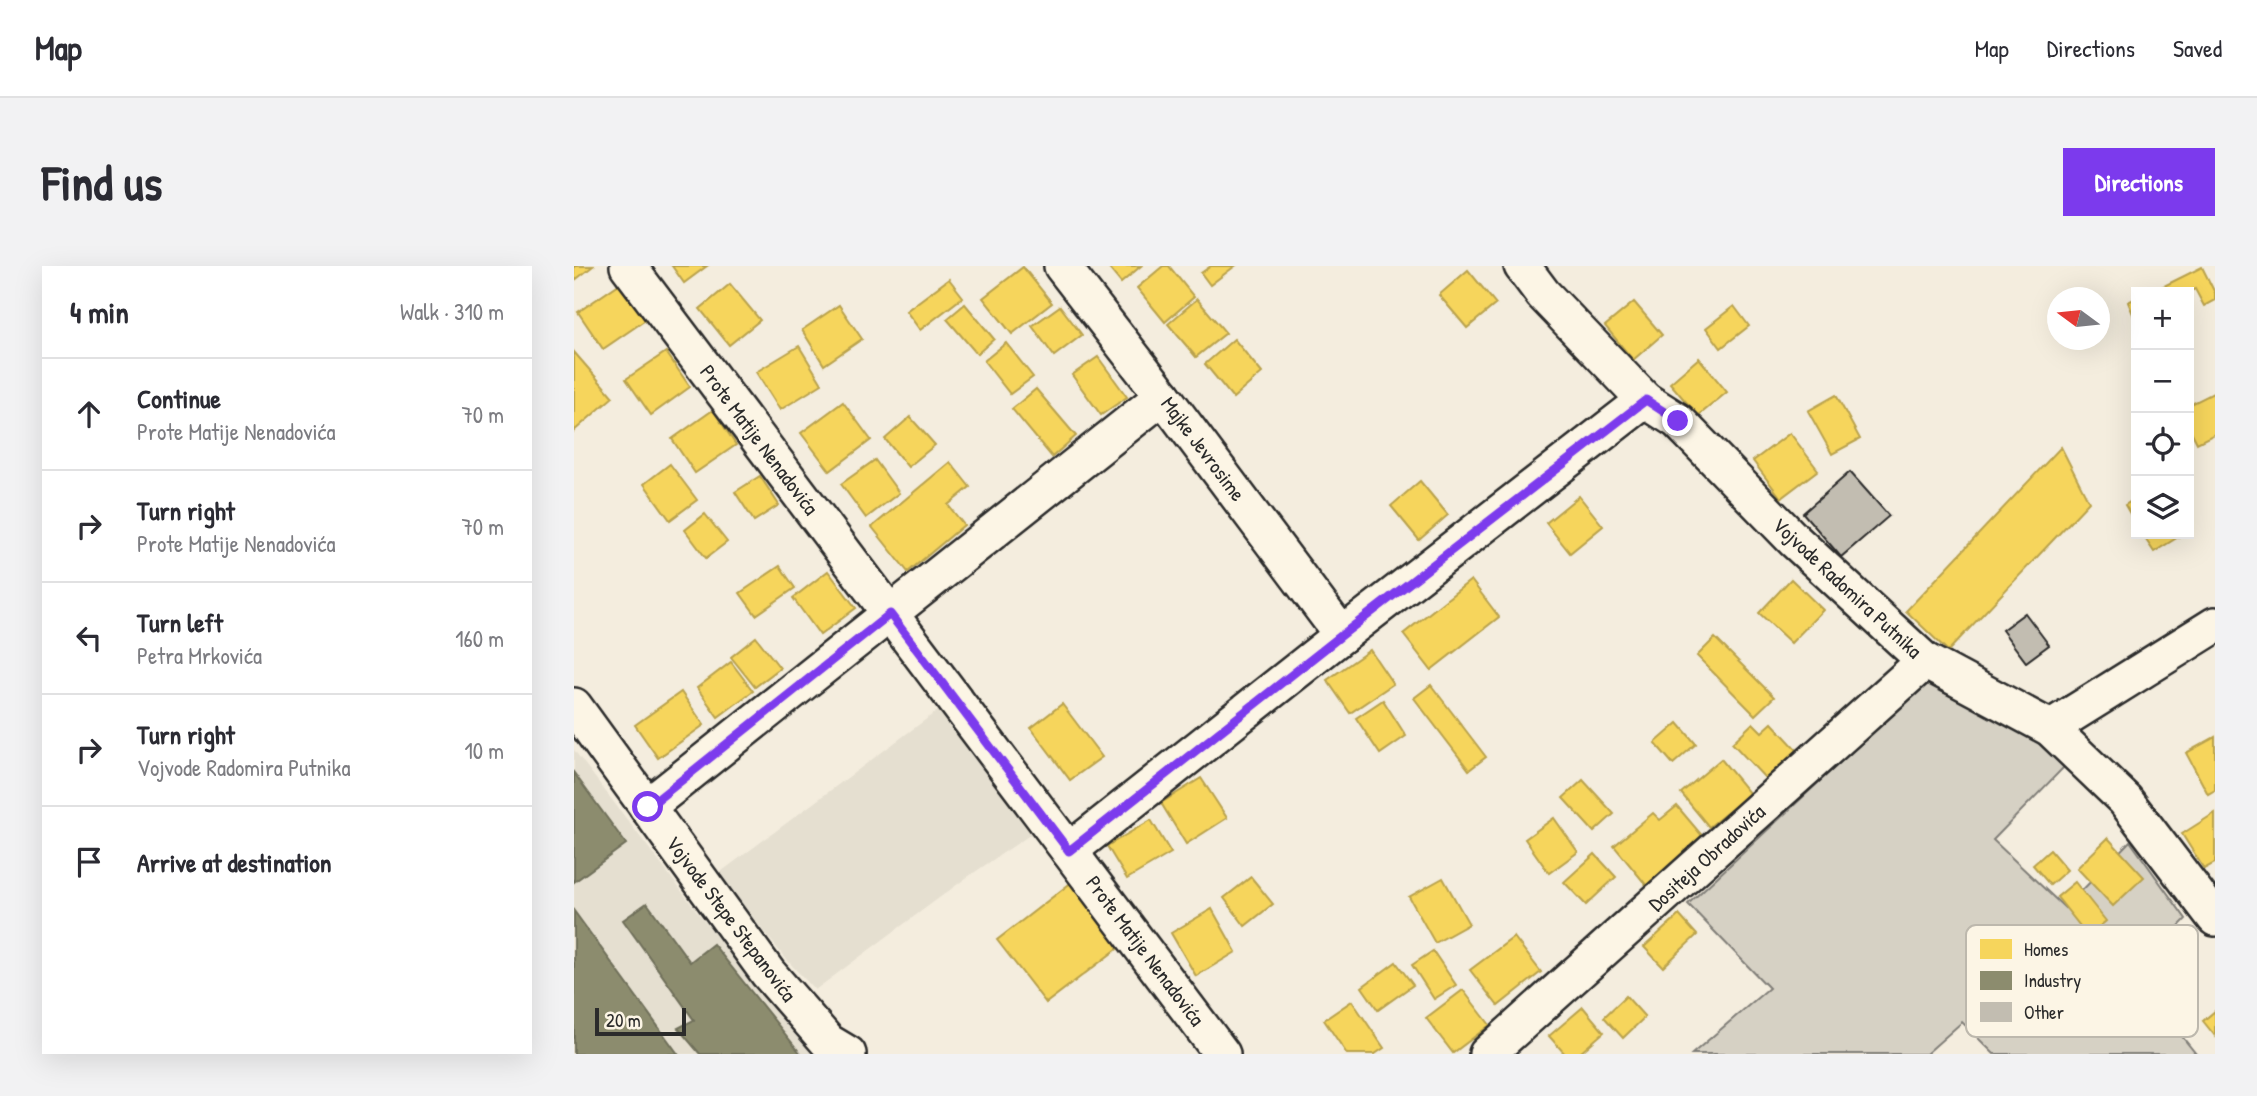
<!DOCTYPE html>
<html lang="en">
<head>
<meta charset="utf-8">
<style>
  body { margin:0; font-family:"Patrick Hand",sans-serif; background:#f2f2f3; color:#2b2b33 }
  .controls { position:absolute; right:21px; top:21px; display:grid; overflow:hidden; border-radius:0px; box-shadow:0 7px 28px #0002 }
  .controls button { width:63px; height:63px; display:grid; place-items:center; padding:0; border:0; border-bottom:2px solid #e1e1e2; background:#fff; color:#2b2b33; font:35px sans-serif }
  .compass { position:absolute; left:1473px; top:21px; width:63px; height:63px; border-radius:50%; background:#fff; box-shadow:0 7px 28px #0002; rotate:285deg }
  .scale { position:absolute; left:21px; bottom:18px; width:91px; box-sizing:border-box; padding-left:7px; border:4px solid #2b2b2b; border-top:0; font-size:19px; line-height:24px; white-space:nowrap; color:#2b2b2b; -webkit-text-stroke:5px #fcf5e5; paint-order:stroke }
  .stop { position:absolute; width:21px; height:21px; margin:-16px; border:5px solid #7c3aed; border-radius:50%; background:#fff }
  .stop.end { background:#7c3aed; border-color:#fff; box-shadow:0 2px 7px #0008 }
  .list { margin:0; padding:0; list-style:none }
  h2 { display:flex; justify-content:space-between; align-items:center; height:91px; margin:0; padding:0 28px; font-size:30px }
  h2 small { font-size:23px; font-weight:400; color:#7c7c81 }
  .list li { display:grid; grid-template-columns:46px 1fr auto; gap:21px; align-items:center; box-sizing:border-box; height:112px; padding:0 28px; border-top:2px solid #e1e1e2 }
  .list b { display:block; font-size:26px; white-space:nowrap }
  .list p { margin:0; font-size:23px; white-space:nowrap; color:#7c7c81 }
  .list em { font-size:23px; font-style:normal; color:#7c7c81 }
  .icon { flex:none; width:38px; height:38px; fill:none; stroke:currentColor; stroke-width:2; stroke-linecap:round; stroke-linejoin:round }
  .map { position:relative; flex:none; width:1641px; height:788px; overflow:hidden; border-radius:0px }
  header { display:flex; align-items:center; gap:42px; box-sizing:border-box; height:98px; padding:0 35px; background:#fff; border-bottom:2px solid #e1e1e2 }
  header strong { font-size:33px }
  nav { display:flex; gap:38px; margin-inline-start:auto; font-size:24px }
  .intro { display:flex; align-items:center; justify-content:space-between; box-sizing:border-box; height:168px; padding:0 42px }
  h1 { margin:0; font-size:49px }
  .button { padding:18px 32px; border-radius:0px; background:#7c3aed; color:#fff; font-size:24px; font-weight:700 }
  main { display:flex; gap:42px; padding:0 42px }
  aside { flex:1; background:#fff; border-radius:0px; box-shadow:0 7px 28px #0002 }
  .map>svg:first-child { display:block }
  .built { fill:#e5dfd0 }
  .garden { fill:#d6d1c4; stroke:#807e78; stroke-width:2 }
  .homes { fill:#f6d55c; stroke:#b9a24d; stroke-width:2 }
  .industry { fill:#8c8c6e; stroke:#6f6f5a; stroke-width:2 }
  .building { fill:#c2bdb1; stroke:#2b2b2b; stroke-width:2 }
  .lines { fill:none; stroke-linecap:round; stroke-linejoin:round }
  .minor-casing { stroke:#2b2b2b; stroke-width:40 }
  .minor { stroke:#fcf5e5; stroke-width:35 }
  .route { stroke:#7c3aed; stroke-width:9 }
  .labels { text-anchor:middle; stroke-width:7; stroke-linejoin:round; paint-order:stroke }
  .street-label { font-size:21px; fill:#2b2b2b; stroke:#fcf5e5 }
  .key { fill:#fcf5e5; stroke:#bdb8ad; stroke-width:2 }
  .key-label { font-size:19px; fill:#2b2b2b }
</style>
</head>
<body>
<header>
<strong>Map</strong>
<nav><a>Map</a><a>Directions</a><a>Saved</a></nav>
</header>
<div class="intro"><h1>Find us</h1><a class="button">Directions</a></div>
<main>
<aside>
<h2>4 min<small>Walk · 310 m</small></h2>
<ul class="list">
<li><svg class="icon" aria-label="ahead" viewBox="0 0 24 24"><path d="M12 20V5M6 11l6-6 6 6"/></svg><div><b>Continue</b><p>Prote Matije Nenadovića</p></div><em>70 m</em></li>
<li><svg class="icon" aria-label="right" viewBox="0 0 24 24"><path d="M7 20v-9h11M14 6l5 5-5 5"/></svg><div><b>Turn right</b><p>Prote Matije Nenadovića</p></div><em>70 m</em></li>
<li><svg class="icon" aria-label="left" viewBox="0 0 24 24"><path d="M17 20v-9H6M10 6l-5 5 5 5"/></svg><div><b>Turn left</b><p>Petra Mrkovića</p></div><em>160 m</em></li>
<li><svg class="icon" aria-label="right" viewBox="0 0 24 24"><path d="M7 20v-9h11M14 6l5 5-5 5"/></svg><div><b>Turn right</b><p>Vojvode Radomira Putnika</p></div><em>10 m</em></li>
<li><svg class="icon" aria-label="arrive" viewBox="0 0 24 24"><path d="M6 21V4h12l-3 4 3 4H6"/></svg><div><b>Arrive at destination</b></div></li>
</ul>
</aside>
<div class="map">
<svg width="1641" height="788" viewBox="0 0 1641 788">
  <rect width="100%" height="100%" fill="#f4edde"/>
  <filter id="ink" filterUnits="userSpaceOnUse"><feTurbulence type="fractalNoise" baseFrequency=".0143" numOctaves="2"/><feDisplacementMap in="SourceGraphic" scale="14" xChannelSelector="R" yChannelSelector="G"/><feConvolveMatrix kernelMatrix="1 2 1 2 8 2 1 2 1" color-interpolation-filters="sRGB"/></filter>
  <g filter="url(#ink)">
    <g class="built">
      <path d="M378 434 478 554 392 612 241 724 211 692 144 608Z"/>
      <path d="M0 484 125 648 238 788H0Z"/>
    </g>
    <path class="garden" d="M1362 407 1459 460 1491 500 1419 574 1491 642 1556 575 1612 653 1558 708 1622 788H1420L1388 756 1352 788H1118L1195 722 1114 638Z"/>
    <g class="homes">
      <path d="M0 0H19L0 15Z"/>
      <path d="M98 0H133L110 17Z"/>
      <path d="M533 0H567L547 17Z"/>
      <path d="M589 0H595L620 31 591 56 563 22Z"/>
      <path d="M637 0H661L636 19 627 7Z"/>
      <path d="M449 1 478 37 438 68 409 32Z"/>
      <path d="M1628 1 1641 27V34L1630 40 1621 23 1615 26H1591L1588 21Z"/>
      <path d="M894 4 922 38 893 62 865 29Z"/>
      <path d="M375 13 389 31 346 64 332 45Z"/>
      <path d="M48 16 73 53 29 83 4 46Z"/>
      <path d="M156 18 186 54 155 79 126 43Z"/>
      <path d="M1562 32V55L1554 36Z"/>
      <path d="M623 33 652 67 622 91 594 58Z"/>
      <path d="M1060 36 1088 69 1059 94 1031 60Z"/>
      <path d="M391 38 420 73 403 88 373 53Z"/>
      <path d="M265 39 288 73 250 99 228 64Z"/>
      <path d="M486 40 508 69 480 90 458 60Z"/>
      <path d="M1160 40 1175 60 1147 82 1132 62Z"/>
      <path d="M660 73 688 107 659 132 631 98Z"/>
      <path d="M432 77 459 111 436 128 410 95Z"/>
      <path d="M225 80 248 118 206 144 182 106Z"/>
      <path d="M0 86 39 131 0 165Z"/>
      <path d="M92 86 116 121 77 149 52 113Z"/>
      <path d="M524 91 553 131 527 149 498 109Z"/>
      <path d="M1125 92 1153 126 1124 150 1096 117Z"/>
      <path d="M462 123 502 170 478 191 438 143Z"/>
      <path d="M1641 126V168L1623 177 1615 161V139Z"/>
      <path d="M1262 129 1286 173 1258 188 1234 145Z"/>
      <path d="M269 136 297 174 256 205 227 167Z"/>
      <path d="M139 144 162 179 121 207 98 173Z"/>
      <path d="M336 151 361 179 334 201 311 173Z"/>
      <path d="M1216 167 1244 204 1207 232 1179 195Z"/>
      <path d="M1487 181 1515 236 1374 385 1332 345Z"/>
      <path d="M301 194 325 227 292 252 267 218Z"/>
      <path d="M376 196 396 221 374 239 390 259 334 306 298 261Z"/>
      <path d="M96 198 123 234 96 254 70 218Z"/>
      <path d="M186 210 205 239 180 255 161 226Z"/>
      <path d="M846 215 874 249 845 274 817 240Z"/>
      <path d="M1005 230 1029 260 996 287 972 257Z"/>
      <path d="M1562 232V258L1551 239Z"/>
      <path d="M131 248 153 276 132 292 111 264Z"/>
      <path d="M1568 268H1609L1580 286Z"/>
      <path d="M206 300 221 322 182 349 166 327Z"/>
      <path d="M254 305 282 342 246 369 219 332Z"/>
      <path d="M1217 313 1249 344 1217 377 1185 347Z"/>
      <path d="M897 314 925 351 857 404 829 368Z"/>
      <path d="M182 371 206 402 181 421 157 391Z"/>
      <path d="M1141 372 1200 431 1181 449 1123 390Z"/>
      <path d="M796 384 819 418 776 447 753 414Z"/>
      <path d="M157 396 179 425 144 451 123 422Z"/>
      <path d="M857 419 912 491 895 504 840 432Z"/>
      <path d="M107 426 130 459 84 492 61 459Z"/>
      <path d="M809 434 832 470 806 488 782 452Z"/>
      <path d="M488 438 528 491 496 514 457 462Z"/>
      <path d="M1104 457 1122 478 1099 498 1081 477Z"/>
      <path d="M1179 457 1188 466 1198 457 1223 484 1192 513 1158 477Z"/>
      <path d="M1641 471V524L1634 528 1612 487Z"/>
      <path d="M1147 493 1176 528 1135 561 1107 527Z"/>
      <path d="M627 512 653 552 612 578 587 537Z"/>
      <path d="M1009 514 1040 548 1020 566 989 532Z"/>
      <path d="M1103 540 1130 572 1073 620 1040 580 1079 547 1086 554Z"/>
      <path d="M1641 547V597L1630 603 1608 568Z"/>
      <path d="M980 552 1004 586 975 607 951 573Z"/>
      <path d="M577 554 597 587 553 613 533 580Z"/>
      <path d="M1534 572 1570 611 1539 640 1503 602Z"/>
      <path d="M1476 584 1493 604 1476 619 1459 599Z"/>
      <path d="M1021 588 1042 611 1012 639 990 616Z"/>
      <path d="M677 611 699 638 671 660 650 632Z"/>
      <path d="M869 612 895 658 861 677 835 631Z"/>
      <path d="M498 616 547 680 472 737 423 674Z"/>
      <path d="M1501 616 1532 655 1514 670 1483 631Z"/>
      <path d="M638 643 662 686 622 710 597 667Z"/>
      <path d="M1105 649 1123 669 1089 701 1070 681Z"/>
      <path d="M940 671 967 706 924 740 896 704Z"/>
      <path d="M859 685 882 719 860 733 838 699Z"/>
      <path d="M822 696 839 719 804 744 788 721Z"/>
      <path d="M889 724 916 759 879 787 852 752Z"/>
      <path d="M1052 730 1071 751 1049 772 1030 751Z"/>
      <path d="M778 735 810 782 801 788H773L750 754Z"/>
      <path d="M1009 741 1030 766 1005 788H991L975 770Z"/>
      <path d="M1641 745V770L1629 755Z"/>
    </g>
    <g class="industry">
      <path d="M0 507 52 578 0 616Z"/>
      <path d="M73 637 116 696 139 678 227 788H126L104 762 120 754 49 654Z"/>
      <path d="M0 645 104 788H0Z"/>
    </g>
    <g class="building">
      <path d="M1276 206 1315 250 1267 291 1229 247Z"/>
      <path d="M1451 347 1475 379 1452 396 1428 364Z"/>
    </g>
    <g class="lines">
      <g class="minor-casing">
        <g id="minor">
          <path d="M54 0 648 788"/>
          <path d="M488 0 589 130 768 369"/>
          <path d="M948 0 969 28 1071 134 1104 155 1221 275 1351 395 1476 462 1551 534 1641 652"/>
          <path d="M0 440 194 707 254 776 274 788"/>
          <path d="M1476 462 1641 359"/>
          <path d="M73 541 589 130"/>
          <path d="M495 585 768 369 1071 134"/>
          <path d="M913 788 1351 395"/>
        </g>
      </g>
      <use href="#minor" class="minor"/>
    </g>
  </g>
  <g class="lines" filter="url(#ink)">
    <path class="route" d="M74 541 316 348 495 585 768 369 1072 134 1104 155"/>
  </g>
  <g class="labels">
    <g class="street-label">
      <text transform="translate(185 174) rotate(53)" y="7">Prote Matije Nenadovića</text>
      <text transform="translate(629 183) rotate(53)" y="7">Majke Jevrosime</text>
      <text transform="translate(1273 322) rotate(43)" y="7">Vojvode Radomira Putnika</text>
      <text transform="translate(1133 592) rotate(-42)" y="7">Dositeja Obradovića</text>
      <text transform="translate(157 653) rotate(53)" y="7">Vojvode Stepe Stepanovića</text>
      <text transform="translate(571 685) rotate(53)" y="7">Prote Matije Nenadovića</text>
    </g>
  </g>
  <rect x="1392" y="659" width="232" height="112" rx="10" class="key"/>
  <rect x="1406" y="673" width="32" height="20" fill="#f6d55c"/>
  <rect x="1406" y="705" width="32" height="19" fill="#8c8c6e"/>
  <rect x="1406" y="736" width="32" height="20" fill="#c2bdb1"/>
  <g class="key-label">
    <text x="1450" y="690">Homes</text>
    <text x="1450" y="721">Industry</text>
    <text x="1450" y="753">Other</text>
  </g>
</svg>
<div class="controls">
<button>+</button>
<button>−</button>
<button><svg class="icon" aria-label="locate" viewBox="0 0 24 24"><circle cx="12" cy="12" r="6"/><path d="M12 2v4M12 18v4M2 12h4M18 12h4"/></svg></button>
<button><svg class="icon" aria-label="layers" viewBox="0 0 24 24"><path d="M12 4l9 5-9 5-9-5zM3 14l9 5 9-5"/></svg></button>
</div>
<svg class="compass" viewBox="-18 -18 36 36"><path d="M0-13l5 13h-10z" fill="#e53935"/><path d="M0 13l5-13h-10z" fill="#7c7c81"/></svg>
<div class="scale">20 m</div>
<div class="stop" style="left:74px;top:541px"></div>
<div class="stop end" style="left:1104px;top:155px"></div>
</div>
</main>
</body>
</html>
